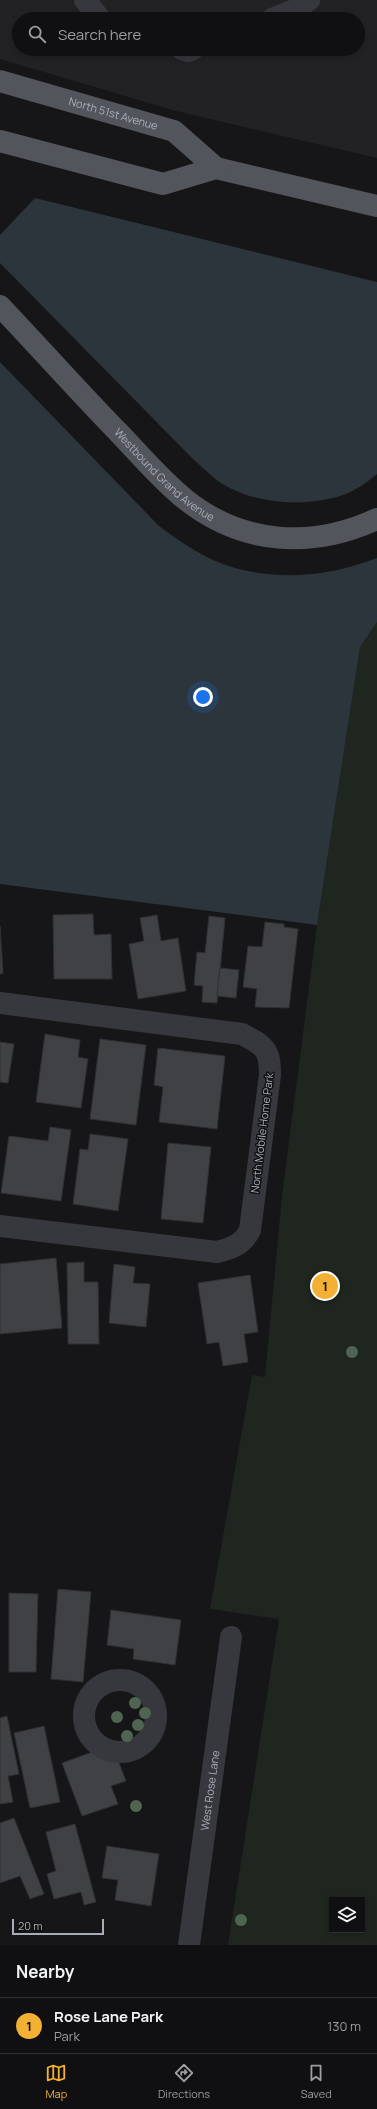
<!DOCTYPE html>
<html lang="en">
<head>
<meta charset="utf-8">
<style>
  body { margin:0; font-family:Manrope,sans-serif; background:#19191b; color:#f1f3f6 }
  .controls { position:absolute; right:12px; bottom:12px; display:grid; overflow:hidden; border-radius:0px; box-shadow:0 2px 6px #0003 }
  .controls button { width:36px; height:36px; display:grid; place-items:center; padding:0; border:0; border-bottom:1px solid #303032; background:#101012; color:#f1f3f6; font:20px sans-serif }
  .scale { position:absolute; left:12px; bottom:10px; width:92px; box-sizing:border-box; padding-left:4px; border:2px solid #a8adb8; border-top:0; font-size:11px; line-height:14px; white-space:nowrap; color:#a8adb8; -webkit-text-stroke:3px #111113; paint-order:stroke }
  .you { position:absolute; left:203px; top:697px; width:14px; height:14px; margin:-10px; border:3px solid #fff; border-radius:50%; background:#1a73e8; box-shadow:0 0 0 6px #1a73e833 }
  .badge { display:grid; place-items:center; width:26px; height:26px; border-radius:50%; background:#f2b134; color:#111; font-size:13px; font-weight:700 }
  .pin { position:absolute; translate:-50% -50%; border:2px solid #fff; box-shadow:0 1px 4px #0006 }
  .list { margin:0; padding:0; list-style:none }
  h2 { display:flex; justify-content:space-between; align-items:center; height:52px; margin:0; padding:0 16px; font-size:17px }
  h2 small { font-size:13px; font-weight:400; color:#9c9d9f }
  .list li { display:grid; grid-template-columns:26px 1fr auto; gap:12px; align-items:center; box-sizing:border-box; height:56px; padding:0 16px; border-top:1px solid #303032 }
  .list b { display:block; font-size:15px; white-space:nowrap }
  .list p { margin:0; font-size:13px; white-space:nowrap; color:#9c9d9f }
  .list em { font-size:13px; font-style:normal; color:#9c9d9f }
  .icon { flex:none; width:22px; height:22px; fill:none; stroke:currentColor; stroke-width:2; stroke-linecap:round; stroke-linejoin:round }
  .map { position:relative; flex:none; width:377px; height:1945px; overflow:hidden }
  .search { position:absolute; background:#101012; box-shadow:0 2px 6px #0003; left:12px; right:12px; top:12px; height:44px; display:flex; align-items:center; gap:10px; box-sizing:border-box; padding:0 14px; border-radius:22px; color:#9c9d9f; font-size:15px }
  .sheet { height:108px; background:#101012 }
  nav { display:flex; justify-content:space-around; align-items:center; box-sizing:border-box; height:56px; border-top:1px solid #303032; background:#101012; font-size:11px; color:#9c9d9f }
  nav a { display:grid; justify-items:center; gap:2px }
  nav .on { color:#f2b134 }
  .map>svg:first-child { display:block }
  .built { fill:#222225; fill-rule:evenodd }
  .green { fill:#1e261f; fill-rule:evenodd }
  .water { fill:#2c353c }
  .building { fill:#404145; stroke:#303034 }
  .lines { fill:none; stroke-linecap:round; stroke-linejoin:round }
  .minor { stroke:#37383d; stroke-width:22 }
  .major { stroke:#53555c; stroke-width:22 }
  .tree { fill:#506452 }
  .labels { text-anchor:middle; stroke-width:3; stroke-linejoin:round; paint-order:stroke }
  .street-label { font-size:11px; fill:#a8adb8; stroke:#111113 }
</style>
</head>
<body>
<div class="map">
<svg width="377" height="1945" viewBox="0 0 377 1945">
  <rect width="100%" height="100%" fill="#161618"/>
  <path class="built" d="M0 0H377V158L176 111 0 59ZM19 19H358V49H19Z"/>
  <path class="green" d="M377 622V1945H228L279 1619 210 1609 252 1375 265 1377 282 1196 317 925 360 647ZM332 1900H362V1930H332Z"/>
  <g class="water">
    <path d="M35 198 377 282V474C368 482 357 489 346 494 307 508 253 505 218 481 209 474 200 465 191 457L0 263V235Z"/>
    <path d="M0 362 159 526C176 539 194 551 213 560 266 583 325 578 377 558V622L360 647 317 925 0 884Z"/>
  </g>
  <g class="building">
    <path d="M93 914 94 935 111 934 112 979H54L53 915Z"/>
    <path d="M157 915 161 941 178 938 186 991 138 999 129 944 144 941 140 918Z"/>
    <path d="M209 916 225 918 217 1003 202 1002 203 986 194 985 197 952 205 953Z"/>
    <path d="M265 922 284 924V927L298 929 289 1008 255 1007 257 989 243 987 248 946 262 947Z"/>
    <path d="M0 926 3 973 0 974Z"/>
    <path d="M220 968 239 970 236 998 217 996Z"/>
    <path d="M45 1034 80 1040 78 1057 88 1059 81 1108 36 1102Z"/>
    <path d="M100 1039 146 1045 136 1125 90 1119Z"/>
    <path d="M0 1042 14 1044 8 1083 0 1082Z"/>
    <path d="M158 1048 225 1056 217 1129 159 1122 163 1087 154 1085Z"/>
    <path d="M50 1127 71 1130 61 1201 1 1193 9 1136 48 1141Z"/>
    <path d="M90 1134 128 1139 118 1211 73 1204 80 1149 88 1150Z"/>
    <path d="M168 1143 211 1147 203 1223 161 1219Z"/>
    <path d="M56 1258 62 1328 0 1334V1264Z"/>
    <path d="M84 1262V1282H98L99 1344H68L67 1263Z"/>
    <path d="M114 1264 135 1267 133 1283 150 1284 146 1327 109 1323Z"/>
    <path d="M250 1275 258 1332 244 1334 248 1362 223 1366 219 1342 207 1344 198 1283Z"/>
    <path d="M58 1589 91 1592 83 1682 51 1679Z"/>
    <path d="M9 1593 38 1594 36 1672H9Z"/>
    <path d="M111 1610 181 1620 175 1665 133 1659 134 1649 107 1645Z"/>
    <path d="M7 1716 19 1774 8 1776 13 1802 0 1804V1718Z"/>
    <path d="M44 1726 60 1802 30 1808 14 1733Z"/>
    <path d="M98 1750 116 1755 126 1781 111 1786 118 1804 82 1816 62 1763Z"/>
    <path d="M14 1818 44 1894 30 1899 20 1876 0 1883V1823Z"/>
    <path d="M75 1824 96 1902 84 1905 81 1892 54 1899 47 1874 56 1871 46 1832Z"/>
    <path d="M107 1846 159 1854 151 1906 115 1900 118 1880 102 1878Z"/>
  </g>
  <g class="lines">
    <g class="minor">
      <path d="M85 0 100 19"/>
      <path d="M272 19 297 9 309 0"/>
      <path d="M182 49 188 51 193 49"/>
      <path d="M0 1003 242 1034C265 1046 270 1049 270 1075L250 1230C243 1244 233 1248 217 1252L0 1226"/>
      <circle cx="120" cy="1716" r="36"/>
      <path id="s1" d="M189 1945 231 1637"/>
    </g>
    <g class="major">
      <path id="s2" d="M0 81 174 131 216 168 377 206"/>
      <path d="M0 141 163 184 216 168"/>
      <path id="s3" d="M0 306C40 348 79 392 120 434 141 456 162 481 186 500 243 545 312 549 377 519"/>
    </g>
  </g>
  <g class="tree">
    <circle cx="352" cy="1352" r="6"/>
    <circle cx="135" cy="1703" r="6"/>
    <circle cx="145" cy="1713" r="6"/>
    <circle cx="117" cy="1717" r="6"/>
    <circle cx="138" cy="1725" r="6"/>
    <circle cx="127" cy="1736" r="6"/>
    <circle cx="136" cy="1806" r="6"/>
    <circle cx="241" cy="1920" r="6"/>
  </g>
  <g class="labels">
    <g class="street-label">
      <text dy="4" stroke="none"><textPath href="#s2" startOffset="118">North 51st Avenue</textPath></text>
      <text dy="4" stroke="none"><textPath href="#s3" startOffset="236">Westbound Grand Avenue</textPath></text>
      <text transform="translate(262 1133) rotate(-83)" y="4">North Mobile Home Park</text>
      <text dy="4" stroke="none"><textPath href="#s1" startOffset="156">West Rose Lane</textPath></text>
    </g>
  </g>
</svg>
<div class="controls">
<button><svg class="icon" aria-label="layers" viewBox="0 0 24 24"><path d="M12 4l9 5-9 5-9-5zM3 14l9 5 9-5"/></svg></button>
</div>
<div class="scale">20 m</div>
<div class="you"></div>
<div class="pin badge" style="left:325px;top:1286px">1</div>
<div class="search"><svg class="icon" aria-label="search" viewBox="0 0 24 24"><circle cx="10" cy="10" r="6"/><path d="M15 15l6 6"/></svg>Search here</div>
</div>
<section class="sheet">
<h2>Nearby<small></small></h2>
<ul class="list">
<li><span class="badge">1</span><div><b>Rose Lane Park</b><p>Park</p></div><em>130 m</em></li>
</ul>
</section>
<nav>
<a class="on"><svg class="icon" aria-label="map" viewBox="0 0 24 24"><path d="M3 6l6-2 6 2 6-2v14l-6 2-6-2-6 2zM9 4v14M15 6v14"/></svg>Map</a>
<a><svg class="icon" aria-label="directions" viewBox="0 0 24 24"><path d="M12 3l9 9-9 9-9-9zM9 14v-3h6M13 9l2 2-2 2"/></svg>Directions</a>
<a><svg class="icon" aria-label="saved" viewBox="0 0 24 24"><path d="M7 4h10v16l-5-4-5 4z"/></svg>Saved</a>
</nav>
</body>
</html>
